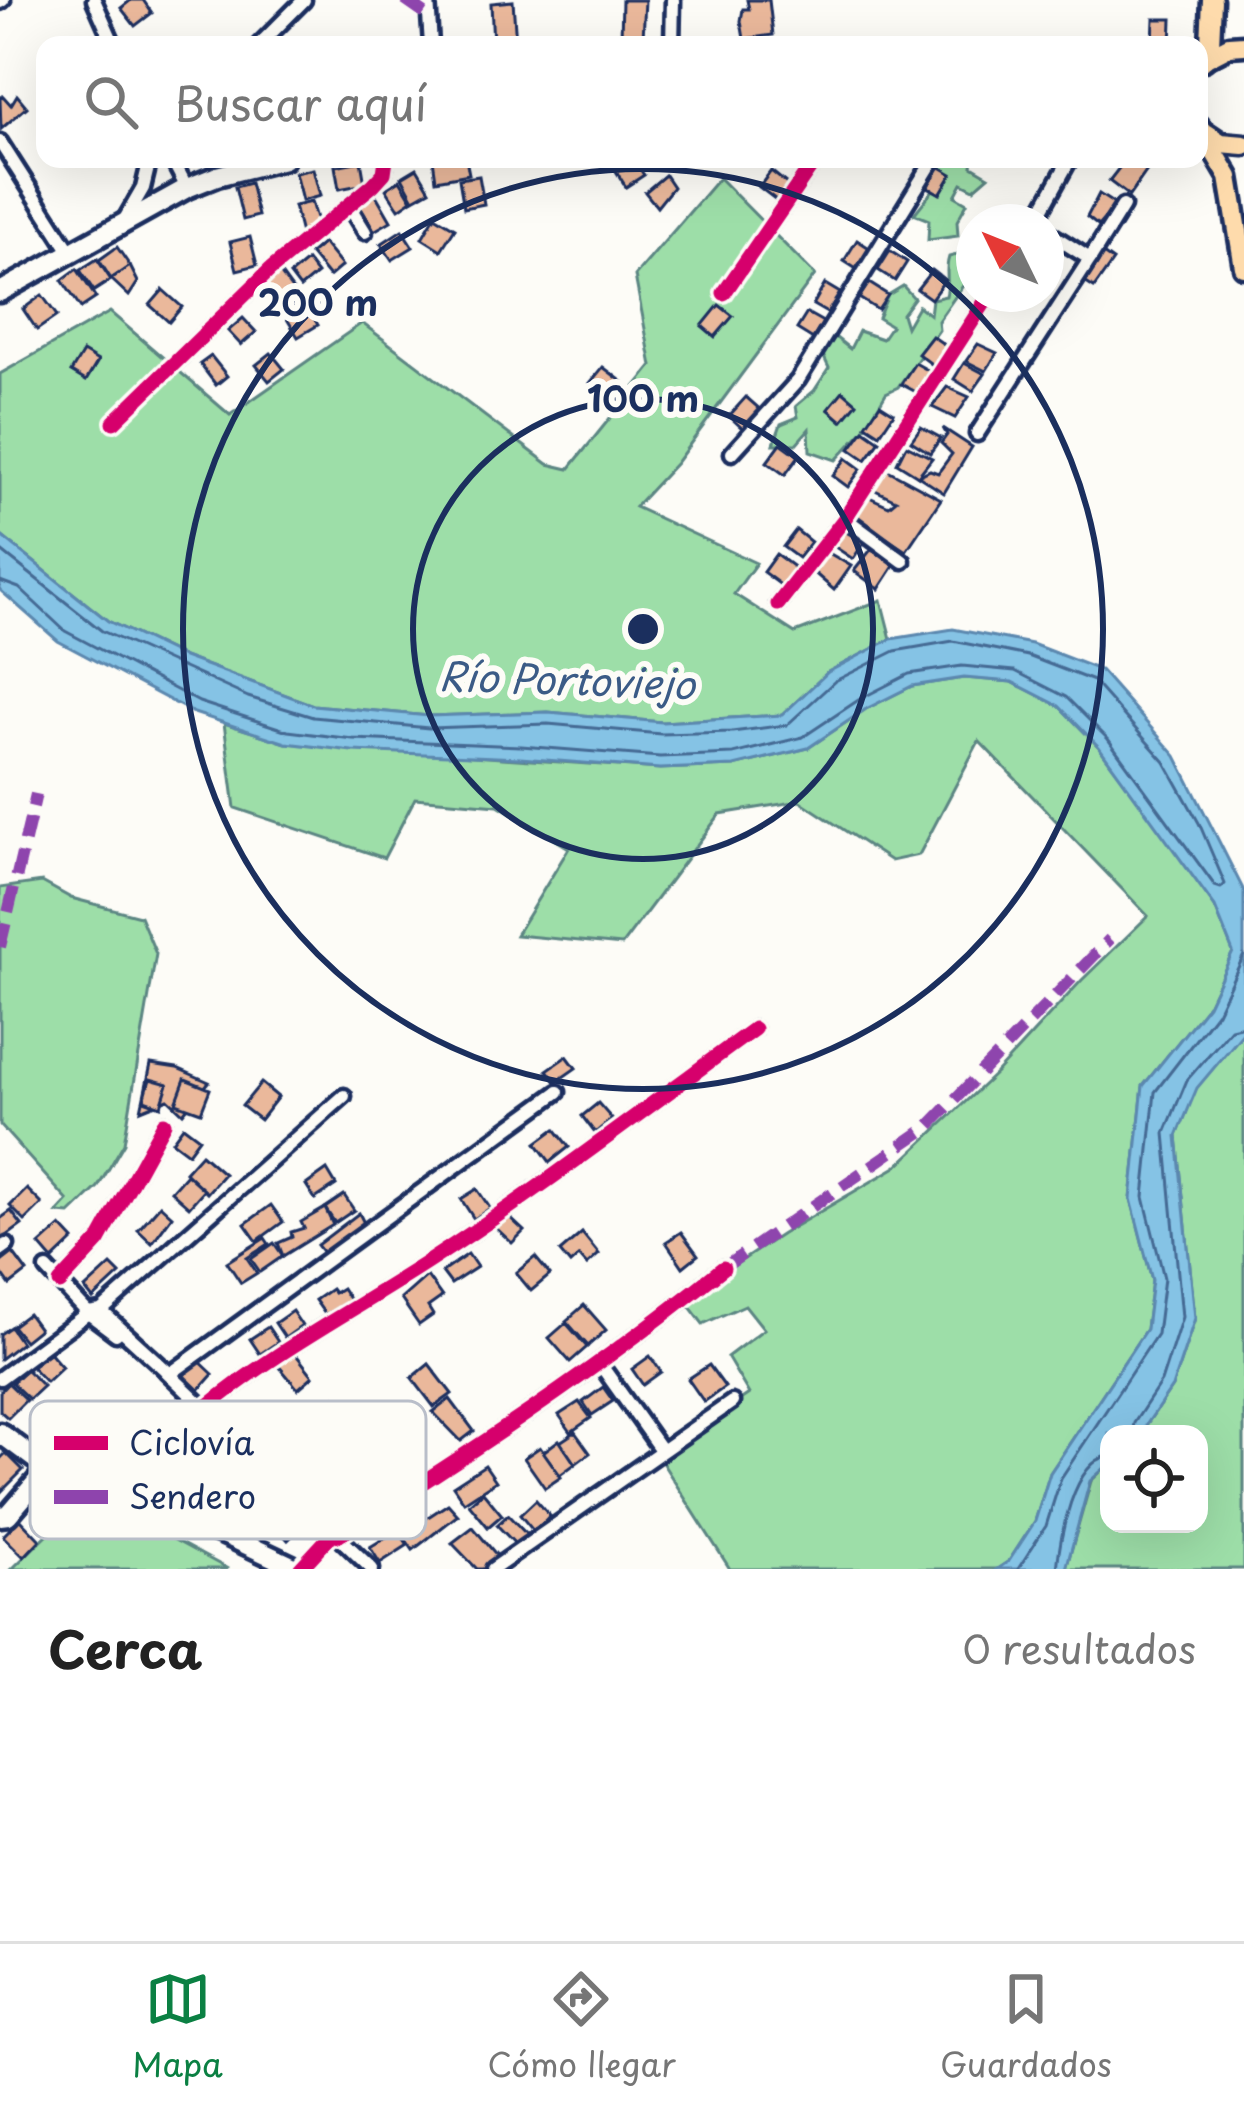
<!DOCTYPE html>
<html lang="es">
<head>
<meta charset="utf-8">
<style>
  body { margin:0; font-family:"Playpen Sans",sans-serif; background:#f2f2f2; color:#222 }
  .controls { position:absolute; right:36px; bottom:36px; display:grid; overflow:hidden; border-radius:24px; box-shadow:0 12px 48px #0002 }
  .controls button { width:108px; height:108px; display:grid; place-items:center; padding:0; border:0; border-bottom:3px solid #e0e0e0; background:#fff; color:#222; font:60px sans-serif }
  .compass { position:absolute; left:956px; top:204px; width:108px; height:108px; border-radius:50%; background:#fff; box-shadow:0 12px 48px #0002; rotate:313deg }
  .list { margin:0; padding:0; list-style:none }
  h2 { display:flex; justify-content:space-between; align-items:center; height:156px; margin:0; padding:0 48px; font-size:51px }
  h2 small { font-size:39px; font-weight:400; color:#767676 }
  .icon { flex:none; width:66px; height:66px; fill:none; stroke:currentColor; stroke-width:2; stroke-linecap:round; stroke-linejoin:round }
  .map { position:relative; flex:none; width:1244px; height:1569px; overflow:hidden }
  .search { position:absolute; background:#fff; box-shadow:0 12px 48px #0002; left:36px; right:36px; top:36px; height:132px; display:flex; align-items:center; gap:30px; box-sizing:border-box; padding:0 42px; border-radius:24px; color:#767676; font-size:45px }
  .sheet { height:372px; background:#fff }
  nav { display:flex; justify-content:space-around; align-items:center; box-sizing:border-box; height:168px; border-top:3px solid #e0e0e0; background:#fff; font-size:33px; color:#767676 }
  nav a { display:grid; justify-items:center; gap:6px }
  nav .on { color:#0b8043 }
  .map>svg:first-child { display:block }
  .green { fill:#9ddea8; stroke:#5c8683; stroke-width:3 }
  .water { fill:#85c3e5; stroke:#5b88af; stroke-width:3 }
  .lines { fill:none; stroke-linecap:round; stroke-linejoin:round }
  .shore { stroke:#456a94; stroke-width:3 }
  .building { fill:#eab89b; stroke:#1b2f5e; stroke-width:3 }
  .street-casing { stroke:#1b2f5e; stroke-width:21 }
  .secondary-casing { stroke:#1b2f5e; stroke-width:27 }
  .primary-casing { stroke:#1b2f5e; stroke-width:27 }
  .street { stroke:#fdfcf7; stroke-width:12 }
  .secondary { stroke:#fdfcf7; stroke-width:18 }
  .primary { stroke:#fedbac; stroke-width:18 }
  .quiet { stroke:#8e44ad; stroke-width:12; stroke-dasharray:24 12; stroke-linecap:butt }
  .cycleway-casing { stroke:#fdfcf7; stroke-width:22 }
  .cycleway { stroke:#d6006c; stroke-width:15 }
  .ring { fill:none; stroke:#1b2f5e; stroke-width:6 }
  .labels { text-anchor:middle; stroke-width:12; stroke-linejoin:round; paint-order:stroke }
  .water-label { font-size:39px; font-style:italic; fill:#3b5b86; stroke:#fdfcf7 }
  .key { fill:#fdfcf7; stroke:#b9bec9; stroke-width:3 }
  .key-label { font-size:33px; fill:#1b2f5e }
  .centre { fill:#1b2f5e; stroke:#fdfcf7; stroke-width:6 }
  .ring-label { font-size:36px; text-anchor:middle; font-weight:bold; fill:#1b2f5e; stroke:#fdfcf7; stroke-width:12; stroke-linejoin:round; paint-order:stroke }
</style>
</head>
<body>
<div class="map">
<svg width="1244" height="1569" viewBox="0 0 1244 1569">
  <rect width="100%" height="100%" fill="#fdfcf7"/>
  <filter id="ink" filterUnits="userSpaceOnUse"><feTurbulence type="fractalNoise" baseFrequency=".00833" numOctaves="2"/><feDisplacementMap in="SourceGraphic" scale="24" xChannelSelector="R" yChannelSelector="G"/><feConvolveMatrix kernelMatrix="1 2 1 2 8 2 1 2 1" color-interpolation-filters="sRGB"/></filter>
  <g filter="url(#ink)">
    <g class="green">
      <path d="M939 159H973L972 166 989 176 974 189 962 183 955 196 967 203 957 221 958 236 928 240 929 220 914 214 933 190 940 193 951 175 935 164Z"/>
      <path d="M719 178 815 275 676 463 635 507 756 563 734 594 795 633 881 600 891 639 828 672 782 715 662 722 548 712 429 716 313 705 181 656 108 621 0 535V374L110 312 230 415 362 323 548 464 569 469 652 366 635 276Z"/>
      <path d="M974 242V270L938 321 939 330 898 387 886 393 864 430 836 460 810 451 809 429 796 444H774L781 424 798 417 796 406 814 391 829 368 822 353 835 337 850 349 859 331 882 339 891 326 878 318 888 295 903 286 914 298 902 314 906 327 918 306 930 315 932 299 946 296C950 281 944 272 949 257L969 252Z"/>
      <path d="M964 678 1012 682 1059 706 1099 747 1165 836 1215 907 1233 952 1208 1005 1143 1086 1131 1199 1152 1280 1146 1329 1050 1473 1035 1521 1009 1561 997 1569H730L658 1456 749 1394 727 1357 764 1329 745 1305 703 1324 684 1299 782 1234 896 1167 996 1073 1082 980 1148 916 979 741 919 855 891 861 800 801 720 814 622 945 516 935 569 848 498 805 415 798 384 858 235 808 224 723 286 743 660 769 734 766 808 748 866 709 912 686Z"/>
      <path d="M42 882 71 898 140 916 156 954 124 1143 98 1187 70 1214 57 1213 68 1201 0 1125V888Z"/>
      <path d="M1244 1032V1569H1066L1091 1481 1109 1464V1524H1199V1434H1140L1172 1387 1195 1318 1177 1136 1196 1088Z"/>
      <path d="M90 1493V1494L228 1569H12Z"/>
    </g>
    <path class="water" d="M0 535 108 621 181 656 313 705 429 716 548 712 662 722 782 715 828 672 891 639 953 629 1032 644 1100 670 1176 756 1244 891V1032L1197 1088 1177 1136 1195 1318 1172 1387 1140 1434H1109V1464L1090 1481 1066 1569H997L1009 1561 1035 1521 1050 1473 1146 1329 1152 1280 1131 1199 1143 1086 1208 1005 1233 952 1215 907 1099 747 1059 706 1012 682 964 678 912 686 866 709 808 748 734 766 660 769 520 758 352 751 286 743 194 713 58 641 0 590Z"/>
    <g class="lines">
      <g class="shore">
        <path d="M0 550 102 631 248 697 313 717 429 728 548 724 661 734 732 732 787 725 835 681 895 651 953 641 1028 656 1093 681 1165 762 1199 823 1225 884 1221 888 1215 886 1108 739 1066 697 1015 671 962 666 909 674 860 699 803 737 733 754 660 757 521 746 353 739 288 731 199 702 65 631 19 588 0 581"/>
        <path d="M1132 1434 1134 1423 1161 1382 1182 1317 1165 1133 1187 1080 1231 1029 1244 1026"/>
        <path d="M1018 1569 1046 1526 1061 1478 1157 1334 1164 1278 1144 1197 1155 1092 1217 1012 1244 955"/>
        <path d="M1057 1569C1060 1538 1073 1461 1109 1456"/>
      </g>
    </g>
    <g class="building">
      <path d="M131 0H143L152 13 135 26 121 8Z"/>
      <path d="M622 0H645L643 38H621Z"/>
      <path d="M747 0H769L773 35 744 39 741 21 743 9H749Z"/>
      <path d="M513 1 516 43 493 44 491 3Z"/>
      <path d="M1154 19H1172L1171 45 1153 44Z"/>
      <path d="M17 95 27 107 1 129 0 98 3 96 11 105Z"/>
      <path d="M433 159H466L469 174 436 180Z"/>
      <path d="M633 159 644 175 626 187 609 160Z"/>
      <path d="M1126 159H1155L1129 196 1109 181Z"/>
      <path d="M361 161 365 184 339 189 335 166Z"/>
      <path d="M935 164 952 174 940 194 923 184Z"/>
      <path d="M417 168 430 190 414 199 402 177Z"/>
      <path d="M313 169 320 196 302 201 295 173Z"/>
      <path d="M771 171 792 188 780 203 759 187Z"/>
      <path d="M665 175 673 187 657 207 645 192Z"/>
      <path d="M479 176 484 204 464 208 459 179Z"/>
      <path d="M400 180 412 200 399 209 386 189Z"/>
      <path d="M250 183 258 216 243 220 235 187Z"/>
      <path d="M1099 194 1116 205 1098 226 1087 217Z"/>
      <path d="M376 195 391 221 374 231 359 205Z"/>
      <path d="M311 202 319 229 301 234 294 206Z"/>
      <path d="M435 216 455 228 441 250 422 238Z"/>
      <path d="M402 230 413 247 392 260 381 244Z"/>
      <path d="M250 237 257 265 237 270 230 242Z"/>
      <path d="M857 240 871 249 858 270 844 261Z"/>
      <path d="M323 243 342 266 329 277 310 254Z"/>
      <path d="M117 247 130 266 111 279 99 260Z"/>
      <path d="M890 251 907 262 895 281 878 270Z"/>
      <path d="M1103 254 1113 261 1094 288 1083 281Z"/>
      <path d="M97 259 111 280 94 291 80 270Z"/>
      <path d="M307 261 317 274 300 288 290 275Z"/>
      <path d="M130 266 138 282 129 296 111 279Z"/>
      <path d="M77 269 96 298 81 308 62 280Z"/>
      <path d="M932 270 945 280 931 299 917 289Z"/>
      <path d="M280 273 299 299 276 315 257 290Z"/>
      <path d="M869 283 888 295 878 310 859 298Z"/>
      <path d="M825 284 840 293 827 313 813 305Z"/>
      <path d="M163 290 182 307 169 322 150 305Z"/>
      <path d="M42 295 57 316 37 330 23 309Z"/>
      <path d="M304 302 318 325 298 337 284 314Z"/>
      <path d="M719 305 733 316 715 337 702 326Z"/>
      <path d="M807 313 823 322 813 339 797 329Z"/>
      <path d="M243 318 256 332 241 345 228 331Z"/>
      <path d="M932 336 948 347 934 366 918 354Z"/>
      <path d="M978 344 997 353 986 371 966 361Z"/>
      <path d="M83 352 98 361 86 381 71 372Z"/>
      <path d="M271 353 284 369 269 381 256 365Z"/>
      <path d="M211 356 227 376 216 385 200 364Z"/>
      <path d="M915 363 933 373 920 394 901 384Z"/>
      <path d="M964 363 985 374 973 391 954 379Z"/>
      <path d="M603 367 628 386 615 403 590 383Z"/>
      <path d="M947 387 969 397 955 418 932 407Z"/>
      <path d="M843 391 857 403 842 421 828 409Z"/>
      <path d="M746 397 762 411 744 430 729 416Z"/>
      <path d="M880 404 894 413 880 434 866 425Z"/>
      <path d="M921 427 941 438 930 453 911 441Z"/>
      <path d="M943 428 972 447 944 493 918 476 930 470 938 473 952 454 941 443 947 435Z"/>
      <path d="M864 430 880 441 866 460 850 449Z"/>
      <path d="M781 443 799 456 785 475 767 462Z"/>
      <path d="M906 445 932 458 918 476 897 463Z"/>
      <path d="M846 458 861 469 848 487 833 476Z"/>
      <path d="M886 469 941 499 906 551 849 513 867 496 889 506 896 500 871 488Z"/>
      <path d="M796 530 811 542 798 558 783 547Z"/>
      <path d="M844 531 864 542 853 559 832 545Z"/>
      <path d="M873 547 896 563 879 589 854 571Z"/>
      <path d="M827 552 851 566 834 590 811 570Z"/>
      <path d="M776 554 795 568 782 586 763 572Z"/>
      <path d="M567 1056 576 1068 556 1082 547 1070Z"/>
      <path d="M151 1064 177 1068 209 1082 183 1113 168 1099 141 1110Z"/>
      <path d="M150 1079 168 1084 161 1106 144 1100Z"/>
      <path d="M185 1079 210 1089 201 1112 176 1103Z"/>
      <path d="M261 1083 278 1097 260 1120 242 1106Z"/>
      <path d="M598 1103 612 1119 595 1133 582 1116Z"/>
      <path d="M183 1126 199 1138 188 1153 172 1141Z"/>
      <path d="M555 1129 569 1147 550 1162 536 1143Z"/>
      <path d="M201 1154 224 1174 207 1193 185 1172Z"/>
      <path d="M327 1170 336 1185 315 1199 306 1185Z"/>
      <path d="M186 1174 204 1190 189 1207 171 1191Z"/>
      <path d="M27 1189 42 1204 25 1221 10 1206Z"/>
      <path d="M477 1189 490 1208 474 1219 461 1199Z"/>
      <path d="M344 1195 354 1210 335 1223 325 1208Z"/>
      <path d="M160 1205 172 1216 152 1243 138 1230Z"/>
      <path d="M271 1205 283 1222 257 1241 245 1224Z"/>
      <path d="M325 1208 333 1225 283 1256 278 1243 292 1237 291 1232 304 1228 301 1222Z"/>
      <path d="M11 1211 22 1225 0 1241V1219Z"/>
      <path d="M359 1213 365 1225 324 1254 317 1245Z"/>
      <path d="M507 1215 524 1231 512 1243 495 1227Z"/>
      <path d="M61 1226 74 1240 53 1260 40 1245Z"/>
      <path d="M681 1232 698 1255 683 1267 666 1242Z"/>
      <path d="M582 1233 599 1254 587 1265 579 1256 570 1264 560 1252Z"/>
      <path d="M265 1238 269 1244 247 1258 257 1273 241 1283 227 1262Z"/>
      <path d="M274 1243 283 1256 260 1272 251 1259Z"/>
      <path d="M13 1253 27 1272 10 1285 0 1271V1263Z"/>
      <path d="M468 1254 477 1267 451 1284 442 1272Z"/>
      <path d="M535 1257 550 1275 531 1291 516 1273Z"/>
      <path d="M111 1265 120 1274 93 1299 85 1289Z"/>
      <path d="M427 1276 442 1297 428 1307 433 1315 419 1325 401 1299Z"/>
      <path d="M342 1288 351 1302 325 1314 315 1300 331 1289 334 1293Z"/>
      <path d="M584 1305 606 1330 588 1346 566 1321Z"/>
      <path d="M292 1311 302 1326 285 1338 275 1323Z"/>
      <path d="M28 1314 39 1329 24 1341 12 1326Z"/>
      <path d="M566 1323 587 1347 570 1362 549 1338Z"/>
      <path d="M10 1327 21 1343 0 1359V1334Z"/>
      <path d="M268 1327 278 1342 260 1354 250 1339Z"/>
      <path d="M48 1351 62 1367 46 1382 31 1366Z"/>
      <path d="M294 1352 313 1376 298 1389 278 1365Z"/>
      <path d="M650 1356 661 1372 643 1385 632 1369Z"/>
      <path d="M195 1357 213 1374 198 1391 179 1374Z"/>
      <path d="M429 1364 452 1394 434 1407 412 1378Z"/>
      <path d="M709 1365 725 1387 704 1402 688 1379Z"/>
      <path d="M26 1369 43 1386 29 1399 12 1383Z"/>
      <path d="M8 1383 26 1400 8 1418 0 1411V1392Z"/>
      <path d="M603 1387 613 1401 592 1415 583 1402Z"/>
      <path d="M334 1397 353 1417 325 1445 306 1425Z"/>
      <path d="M450 1399 474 1431 461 1441 433 1412Z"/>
      <path d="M579 1402 591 1418 571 1432 559 1415Z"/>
      <path d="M575 1432 590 1453 575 1464 560 1442Z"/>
      <path d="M559 1440 575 1464 560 1475 543 1452Z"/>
      <path d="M540 1447 561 1477 545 1488 524 1458Z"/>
      <path d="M6 1453 23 1470 0 1493V1459Z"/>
      <path d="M485 1465 496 1481 464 1502 453 1486Z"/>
      <path d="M265 1485 304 1524 288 1540 251 1499Z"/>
      <path d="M483 1492 502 1515 488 1527 469 1504Z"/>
      <path d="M536 1500 550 1516 535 1533 520 1515Z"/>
      <path d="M448 1504 458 1515 413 1550 402 1534Z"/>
      <path d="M508 1515 529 1537 518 1547 497 1525Z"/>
      <path d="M20 1519 40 1540 24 1557 3 1536Z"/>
      <path d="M473 1527 499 1558 486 1569H477L452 1543Z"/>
      <path d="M398 1530 408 1545 380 1563 370 1547Z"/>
    </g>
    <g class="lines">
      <g class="street-casing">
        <g id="street">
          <path d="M94 0 114 45"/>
          <path d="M428 0 431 45"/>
          <path d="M0 2 3 0"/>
          <path d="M259 45 304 0"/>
          <path d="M672 45 673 0"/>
          <path d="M0 142 71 253"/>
          <path d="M172 159 187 188"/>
          <path d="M349 206 365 232"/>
          <path d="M124 221 143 188 150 159"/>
          <path d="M1035 222 1070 159"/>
          <path d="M1090 259 1123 206"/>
          <path d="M724 293 816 159"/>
          <path d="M114 422 270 270 373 185 384 173 386 159"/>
          <path d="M977 434 1090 259 1046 231"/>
          <path d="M732 453 798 380 934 159"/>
          <path d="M845 518 903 561"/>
          <path d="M778 604 845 518 990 294"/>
          <path d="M0 1250 7 1245"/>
          <path d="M47 1269 88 1313 116 1334"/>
          <path d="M60 1283 99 1241 164 1123"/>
          <path d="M101 1311 170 1374 558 1092"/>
          <path d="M600 1364 661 1450"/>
          <path d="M166 1371 372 1569"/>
          <path d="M0 1378 88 1313 101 1311 344 1096"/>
          <path d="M207 1407C275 1351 356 1309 431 1260 542 1188 647 1107 754 1029"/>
          <path d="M300 1569 335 1531 339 1535C472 1453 601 1367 723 1268"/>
          <path d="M493 1569 732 1402"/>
        </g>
      </g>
      <g class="secondary-casing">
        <g id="secondary">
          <path d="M0 292 187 188 217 176 284 159"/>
          <path d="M0 1433 35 1459 224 1534 298 1569"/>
          <path d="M0 1516 8 1515 50 1466"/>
        </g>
      </g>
      <g class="primary-casing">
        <g id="primary">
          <path d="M1204 59 1229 46 1244 45"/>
          <path d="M1204 60 1210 44 1212 0"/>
          <path d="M1199 126 1229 177 1244 267"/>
          <path d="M1206 133 1221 143 1244 145"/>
        </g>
      </g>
      <use href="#street" class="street"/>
      <use href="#secondary" class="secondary"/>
      <use href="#primary" class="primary"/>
      <g class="quiet">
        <path d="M405 0 428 16"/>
        <path d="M0 947 36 794"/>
        <path d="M723 1268 928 1127 1110 939"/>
      </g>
      <g class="cycleway-casing">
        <g id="cycleway">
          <path d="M724 293 816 159"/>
          <path d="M114 422 270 270 373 185 384 173 386 159"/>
          <path d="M778 604 845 518 990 294"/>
          <path d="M60 1283 99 1241 164 1123"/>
          <path d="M207 1407C275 1351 356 1309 431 1260 542 1188 647 1107 754 1029"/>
          <path d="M300 1569 335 1531 339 1535C472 1453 601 1367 723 1268"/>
        </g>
      </g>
      <use href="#cycleway" class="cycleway"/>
    </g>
  </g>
  <g class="ring">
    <circle cx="643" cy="629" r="230"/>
    <circle cx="643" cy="629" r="460"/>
  </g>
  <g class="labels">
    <g class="water-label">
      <text transform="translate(567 681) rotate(2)" y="14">Río Portoviejo</text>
    </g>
  </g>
  <rect x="30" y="1401" width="396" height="138" rx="18" class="key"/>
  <rect x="54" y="1436" width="54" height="14" fill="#d6006c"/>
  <rect x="54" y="1490" width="54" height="14" fill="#8e44ad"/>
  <g class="key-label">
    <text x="129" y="1455">Ciclovía</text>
    <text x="129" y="1509">Sendero</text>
  </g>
  <circle cx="643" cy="629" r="18" class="centre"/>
  <g class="ring-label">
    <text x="318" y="316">200 m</text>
    <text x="643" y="412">100 m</text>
  </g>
</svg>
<div class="controls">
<button><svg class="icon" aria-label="locate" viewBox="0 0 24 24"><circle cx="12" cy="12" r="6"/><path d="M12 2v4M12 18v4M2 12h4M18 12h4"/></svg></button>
</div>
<svg class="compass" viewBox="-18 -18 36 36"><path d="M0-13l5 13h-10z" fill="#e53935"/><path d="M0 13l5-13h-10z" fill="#767676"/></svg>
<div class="search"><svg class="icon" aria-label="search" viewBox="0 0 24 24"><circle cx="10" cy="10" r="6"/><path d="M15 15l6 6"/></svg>Buscar aquí</div>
</div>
<section class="sheet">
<h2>Cerca<small>0 resultados</small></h2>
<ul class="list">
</ul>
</section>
<nav>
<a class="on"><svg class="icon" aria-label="map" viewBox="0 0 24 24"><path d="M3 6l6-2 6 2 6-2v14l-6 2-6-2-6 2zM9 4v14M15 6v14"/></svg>Mapa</a>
<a><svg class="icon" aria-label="directions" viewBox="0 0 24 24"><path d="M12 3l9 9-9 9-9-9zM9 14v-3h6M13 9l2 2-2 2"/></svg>Cómo llegar</a>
<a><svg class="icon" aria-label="saved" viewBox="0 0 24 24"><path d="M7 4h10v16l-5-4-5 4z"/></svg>Guardados</a>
</nav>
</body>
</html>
